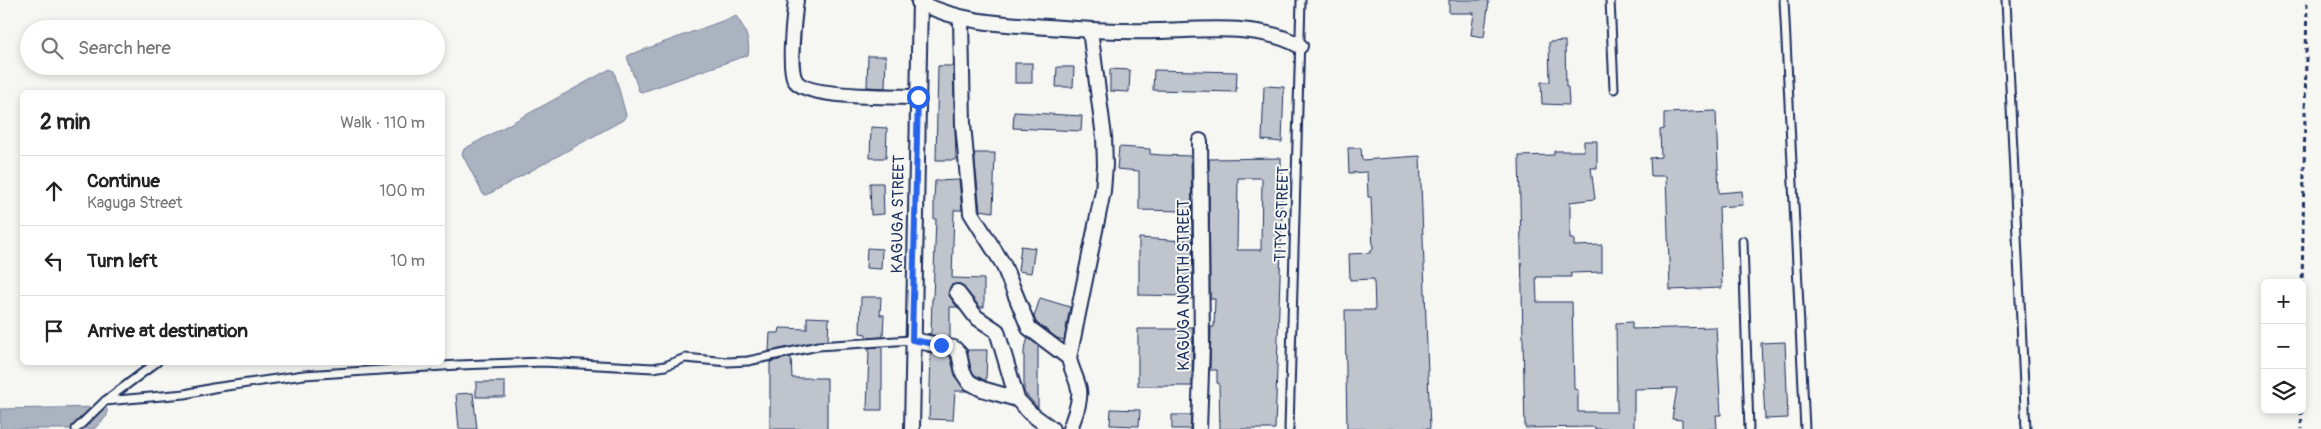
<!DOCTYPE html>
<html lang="en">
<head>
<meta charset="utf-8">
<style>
  body { margin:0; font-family:Pangolin,sans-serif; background:#f6f6f6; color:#222 }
  .controls { position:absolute; right:15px; bottom:15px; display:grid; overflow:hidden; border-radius:8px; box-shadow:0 2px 8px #0003 }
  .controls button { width:45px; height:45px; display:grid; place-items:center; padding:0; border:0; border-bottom:1px solid #e0e0e0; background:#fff; color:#222; font:25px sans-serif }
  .stop { position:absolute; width:15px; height:15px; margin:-11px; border:4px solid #2563eb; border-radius:50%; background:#fff }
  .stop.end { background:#2563eb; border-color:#fff; box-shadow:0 1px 5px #0008 }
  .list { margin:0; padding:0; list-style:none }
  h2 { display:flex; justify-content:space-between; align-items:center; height:65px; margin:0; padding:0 20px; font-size:21px }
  h2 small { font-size:16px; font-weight:400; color:#767676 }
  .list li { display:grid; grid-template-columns:32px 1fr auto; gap:15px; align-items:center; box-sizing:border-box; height:70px; padding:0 20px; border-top:1px solid #e0e0e0 }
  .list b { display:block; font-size:19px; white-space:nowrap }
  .list p { margin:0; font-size:16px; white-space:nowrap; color:#767676 }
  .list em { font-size:16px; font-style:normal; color:#767676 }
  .icon { flex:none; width:28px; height:28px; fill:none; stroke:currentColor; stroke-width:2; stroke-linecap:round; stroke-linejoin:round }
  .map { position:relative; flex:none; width:2321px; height:429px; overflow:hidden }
  .search { position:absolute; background:#fff; box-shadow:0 2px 8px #0003; left:20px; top:20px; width:425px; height:55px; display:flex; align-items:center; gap:12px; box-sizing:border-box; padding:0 18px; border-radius:28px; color:#767676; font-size:19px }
  .panel { position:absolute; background:#fff; box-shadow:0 2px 8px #0003; left:20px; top:90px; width:425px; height:275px; border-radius:8px }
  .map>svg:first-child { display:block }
  .water { fill:#abb2c0; stroke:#717e99 }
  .building { fill:#c0c4cd; stroke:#1b2f5e; fill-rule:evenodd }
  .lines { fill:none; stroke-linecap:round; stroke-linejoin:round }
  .lane-casing { stroke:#1b2f5e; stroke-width:11 }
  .street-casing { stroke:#1b2f5e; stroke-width:18 }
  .path { stroke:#1b2f5e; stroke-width:3; stroke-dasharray:5 4; stroke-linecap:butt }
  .lane { stroke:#f6f6f2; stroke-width:7 }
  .street { stroke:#f6f6f2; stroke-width:14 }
  .route { stroke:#2563eb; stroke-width:6 }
  .labels { text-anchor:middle; stroke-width:4; stroke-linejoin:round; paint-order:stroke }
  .street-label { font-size:16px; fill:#1b2f5e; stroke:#f6f6f2 }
</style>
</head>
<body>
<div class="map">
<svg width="2321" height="429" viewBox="0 0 2321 429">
  <rect width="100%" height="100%" fill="#f6f6f2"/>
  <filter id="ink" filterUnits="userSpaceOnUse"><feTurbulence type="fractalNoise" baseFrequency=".02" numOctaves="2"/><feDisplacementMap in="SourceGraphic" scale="10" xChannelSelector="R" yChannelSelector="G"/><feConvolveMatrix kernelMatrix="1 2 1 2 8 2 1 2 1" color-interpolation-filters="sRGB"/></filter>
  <g filter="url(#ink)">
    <g class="water">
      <path d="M736 16C744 26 751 42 748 55L642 92 639 91 627 57 629 55Z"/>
      <path d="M610 69 614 71 626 115 623 120 487 195 483 194 462 154 464 149Z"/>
      <path d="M103 407 107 409V416L94 429H0V409Z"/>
    </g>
    <g class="building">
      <path d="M1449 0H1489L1484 37 1471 35 1474 13H1449Z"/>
      <path d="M1565 41 1566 87H1568L1569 105 1542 104 1541 82H1550L1549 42Z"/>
      <path d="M868 56H886L885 88 867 87Z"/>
      <rect x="1015" y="63" width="17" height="20"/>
      <path d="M938 66H953L956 160H936Z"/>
      <path d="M1057 67H1074L1073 87H1056Z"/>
      <path d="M1110 69 1130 70 1129 92 1110 91Z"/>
      <path d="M1154 70 1237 72 1236 92 1153 90Z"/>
      <path d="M1264 86 1284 87 1282 142 1262 140Z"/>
      <path d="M1716 111 1719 193 1742 191 1743 205 1719 207 1722 288 1670 290 1666 176H1651L1650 158 1661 157 1660 130 1664 129V113Z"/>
      <path d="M1014 112 1082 116 1081 131 1013 128Z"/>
      <path d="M871 127 887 128 886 158H870Z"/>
      <path d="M1584 141H1597V168H1591L1595 199 1570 202V239H1574V246L1602 245V272L1571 273V277H1536L1537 302H1572L1574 389 1578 390V412H1617L1616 323 1632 322V329L1716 327 1721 415H1716L1717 429H1682V420L1672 419 1677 388 1634 389V429H1595V427L1525 428 1519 156 1554 155V151H1584Z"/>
      <path d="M1119 147 1150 149V154L1161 155 1191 156 1193 299 1184 298V296L1139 295V238L1185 241 1186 214 1184 211 1139 210V171L1117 169Z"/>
      <path d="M1348 148H1361L1362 160 1420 156 1430 429H1347L1345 310H1375L1374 279 1350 280 1349 254 1370 253V250H1373L1371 197H1368L1367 172 1349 173Z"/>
      <path d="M974 153H995L993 212 980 210Z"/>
      <path d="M1281 158 1282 216 1275 429H1220L1219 383H1217V370H1210L1211 327H1214L1215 299H1210L1209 159ZM1238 178H1262L1261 250H1237Z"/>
      <path d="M959 180 962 210H954L952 278 984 279V307H980L961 284 951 285 948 294 957 307H950V338L927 334 931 333 932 299H933L936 219H934V199L935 181Z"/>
      <path d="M870 183H883L884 214 871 215Z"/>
      <path d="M1021 246 1035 248 1031 273 1018 271Z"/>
      <path d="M867 248 882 249 881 269 866 268Z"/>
      <path d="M861 297H881L880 315H884L883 337 866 338V334L860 333Z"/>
      <path d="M1040 298 1070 307 1064 340 1057 338 1036 322 1034 317Z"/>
      <path d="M807 317 829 318 828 340 769 351 770 333H779L780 328 807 329Z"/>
      <path d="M1183 327H1193L1192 386H1138V329H1183Z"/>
      <path d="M1028 338 1038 345V408L1024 392V351Z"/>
      <path d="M1785 342 1788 418 1765 419 1761 343Z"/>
      <path d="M882 347V410H867L869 350 866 348Z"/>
      <path d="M967 350H987L986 381 975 375 971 370Z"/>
      <path d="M927 352 950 356 956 378 968 391H955L953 420 929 419 931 353Z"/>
      <path d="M791 357 792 378H827V429H770V362Z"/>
      <rect x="476" y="382" width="29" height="15"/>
      <path d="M473 393 477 429H459L456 394Z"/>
      <path d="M1111 409 1140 410 1139 426 1110 425Z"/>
      <path d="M1172 415H1191L1190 429H1172Z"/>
    </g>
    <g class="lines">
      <g class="lane-casing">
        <g id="lane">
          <path d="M1610 0 1614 89"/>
          <path d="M1784 0 1805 429"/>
          <path d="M2006 0 2026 429"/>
          <path d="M1743 241 1749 429"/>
          <path d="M105 401 185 394 213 388 304 375 458 365 543 362 653 368 665 366 685 358 728 362 748 361 818 346 912 340"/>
          <path d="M76 429 105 401 157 362"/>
          <path d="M1289 429 1301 0"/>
        </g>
      </g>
      <g class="street-casing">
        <g id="street">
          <path d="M796 0C794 16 788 67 795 80 805 99 895 96 917 97"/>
          <path d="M919 2C960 23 1003 24 1048 27 1085 30 1122 32 1158 31 1202 30 1261 23 1300 46"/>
          <path d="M961 19 963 124 971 213 1003 264 1029 328 1069 358"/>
          <path d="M957 292 976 317 997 331 1017 399 1030 413 1052 429"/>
          <path d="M912 340 954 348 959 353 963 373 969 382 982 389 1017 399"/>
          <path d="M912 429 920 0"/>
          <path d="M1070 429C1074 417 1081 402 1079 389 1077 379 1071 369 1069 358L1103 191 1105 165 1104 137 1090 30"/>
          <path d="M1199 429 1202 344 1200 141"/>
        </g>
      </g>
      <g class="path">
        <path d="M2302 287 2307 0"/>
        <path d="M2301 410 2302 429"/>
      </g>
      <use href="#lane" class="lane"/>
      <use href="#street" class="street"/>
    </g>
  </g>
  <g class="lines" filter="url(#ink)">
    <path class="route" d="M918 97 912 340 941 345"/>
  </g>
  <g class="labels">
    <g class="street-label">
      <text transform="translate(897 214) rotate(-89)" y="6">KAGUGA STREET</text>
      <text transform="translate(1281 214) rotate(-88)" y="6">TITYE STREET</text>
      <text transform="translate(1183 285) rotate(-90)" y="6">KAGUGA NORTH STREET</text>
    </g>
  </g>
</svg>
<div class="controls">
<button>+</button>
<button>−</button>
<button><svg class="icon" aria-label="layers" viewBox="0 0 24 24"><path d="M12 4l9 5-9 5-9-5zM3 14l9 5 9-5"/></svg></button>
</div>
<div class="stop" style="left:918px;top:97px"></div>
<div class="stop end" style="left:941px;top:345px"></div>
<div class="search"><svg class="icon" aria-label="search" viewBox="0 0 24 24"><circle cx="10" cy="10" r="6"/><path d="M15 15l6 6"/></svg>Search here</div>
<section class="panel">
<h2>2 min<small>Walk · 110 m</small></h2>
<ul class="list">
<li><svg class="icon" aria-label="ahead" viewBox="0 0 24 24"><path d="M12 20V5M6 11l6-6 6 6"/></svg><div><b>Continue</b><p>Kaguga Street</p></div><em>100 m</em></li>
<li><svg class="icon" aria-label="left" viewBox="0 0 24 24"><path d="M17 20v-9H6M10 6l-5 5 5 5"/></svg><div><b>Turn left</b></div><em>10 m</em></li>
<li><svg class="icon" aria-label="arrive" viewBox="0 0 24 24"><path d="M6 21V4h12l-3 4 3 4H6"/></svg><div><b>Arrive at destination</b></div></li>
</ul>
</section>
</div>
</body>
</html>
